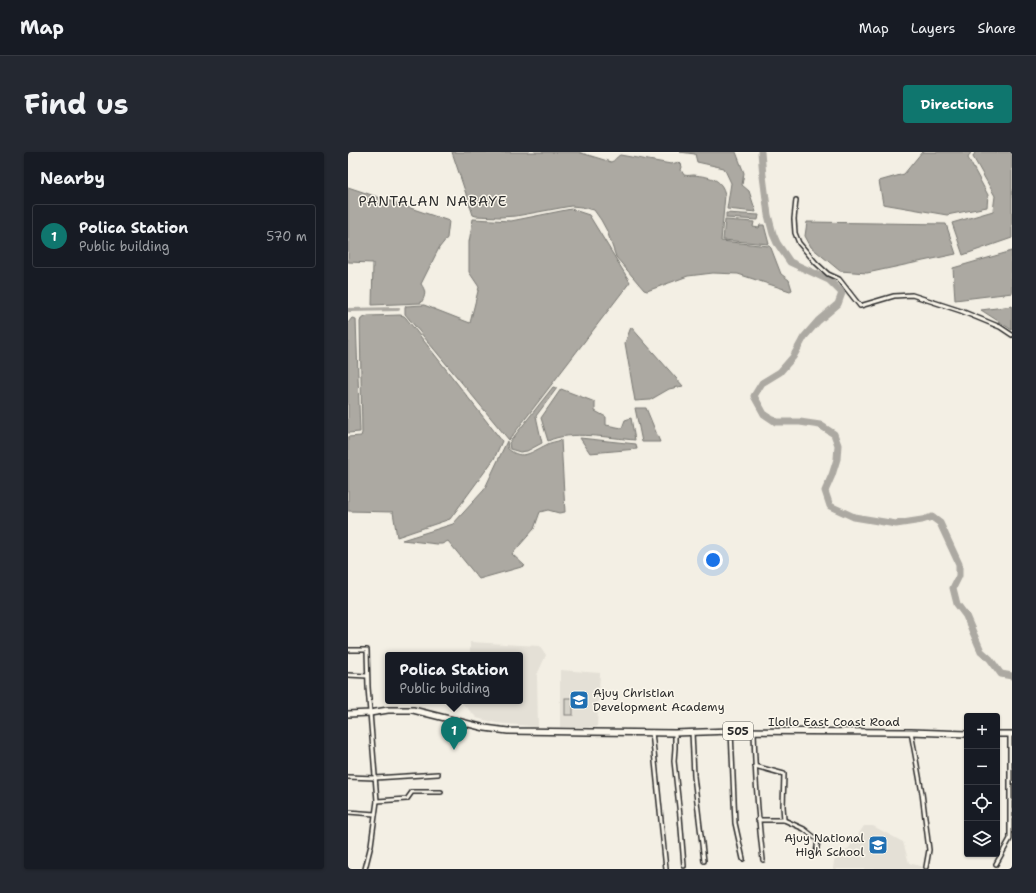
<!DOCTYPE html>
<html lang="en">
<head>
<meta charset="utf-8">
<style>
  body { margin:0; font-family:"Shantell Sans",sans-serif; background:#242831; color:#f1f3f6 }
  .controls { position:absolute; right:12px; bottom:12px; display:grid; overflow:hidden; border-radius:4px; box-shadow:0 1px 3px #0004 }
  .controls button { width:36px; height:36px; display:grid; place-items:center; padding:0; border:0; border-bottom:1px solid #363941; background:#171b24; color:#f1f3f6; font:20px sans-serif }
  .you { position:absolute; left:365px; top:408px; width:14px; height:14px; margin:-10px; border:3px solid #fff; border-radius:50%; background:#1a73e8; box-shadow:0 0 0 6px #1a73e833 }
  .badge { display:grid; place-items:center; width:26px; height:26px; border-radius:50%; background:#0f766e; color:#fff; font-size:13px; font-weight:700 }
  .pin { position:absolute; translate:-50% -33px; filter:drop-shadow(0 1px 2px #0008) }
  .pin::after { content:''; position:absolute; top:21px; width:14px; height:12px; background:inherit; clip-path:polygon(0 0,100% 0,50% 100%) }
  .popup { position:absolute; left:37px; top:500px; width:138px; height:52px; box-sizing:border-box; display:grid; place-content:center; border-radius:4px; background:#171b24; filter:drop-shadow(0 1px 3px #0005); font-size:13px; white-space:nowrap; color:#9ea1a6 }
  .popup b { font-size:15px; color:#f1f3f6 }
  .popup::after { content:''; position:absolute; left:50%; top:100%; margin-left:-8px; border:8px solid transparent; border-top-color:#171b24 }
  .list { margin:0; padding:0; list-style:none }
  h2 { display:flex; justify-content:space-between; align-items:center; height:52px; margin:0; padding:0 16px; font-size:17px }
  h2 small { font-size:13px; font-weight:400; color:#9ea1a6 }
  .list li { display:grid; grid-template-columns:26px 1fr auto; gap:12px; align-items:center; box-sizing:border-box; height:64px; margin:0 8px 8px; padding:0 8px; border:1px solid #363941; border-radius:4px }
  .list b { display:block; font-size:15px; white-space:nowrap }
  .list p { margin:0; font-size:13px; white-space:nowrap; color:#9ea1a6 }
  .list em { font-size:13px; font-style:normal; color:#9ea1a6 }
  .icon { flex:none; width:22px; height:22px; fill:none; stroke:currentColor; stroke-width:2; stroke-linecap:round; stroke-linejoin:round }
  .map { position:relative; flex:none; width:664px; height:717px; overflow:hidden; border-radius:4px }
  header { display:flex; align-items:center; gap:24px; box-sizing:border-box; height:56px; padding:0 20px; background:#171b24; border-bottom:1px solid #363941 }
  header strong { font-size:19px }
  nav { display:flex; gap:22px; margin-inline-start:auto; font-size:14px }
  .intro { display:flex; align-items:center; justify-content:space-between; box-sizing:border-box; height:96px; padding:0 24px }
  h1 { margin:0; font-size:28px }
  .button { padding:10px 18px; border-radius:4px; background:#0f766e; color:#fff; font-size:14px; font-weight:700 }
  main { display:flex; gap:24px; padding:0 24px }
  aside { flex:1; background:#171b24; border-radius:4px; box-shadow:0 1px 3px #0004 }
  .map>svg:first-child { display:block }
  .built { fill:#e4e0d6 }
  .green { fill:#d5d2c9; stroke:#807e7a }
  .water { fill:#aca9a2; stroke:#787772 }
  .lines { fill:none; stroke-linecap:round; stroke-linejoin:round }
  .canal { stroke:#aca9a2; stroke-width:4 }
  .river { stroke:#aca9a2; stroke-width:7 }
  .street-casing { stroke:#2b2b2b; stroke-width:6 }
  .primary-casing { stroke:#2b2b2b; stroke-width:8 }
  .street { stroke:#fbf7ec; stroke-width:3 }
  .primary { stroke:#fbf7ec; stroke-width:5 }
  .labels { text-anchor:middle; stroke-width:3; stroke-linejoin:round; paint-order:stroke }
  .shield { fill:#fbf7ec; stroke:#696865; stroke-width:1 }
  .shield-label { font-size:11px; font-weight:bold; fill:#2b2b2b }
  .poi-label { font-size:12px; fill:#2b2b2b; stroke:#fbf7ec; text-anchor:start }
  .street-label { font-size:12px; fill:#2b2b2b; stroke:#fbf7ec }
  .quarter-label { font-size:14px; letter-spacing:1px; fill:#2b2b2b; stroke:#fbf7ec }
</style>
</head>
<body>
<header>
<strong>Map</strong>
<nav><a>Map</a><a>Layers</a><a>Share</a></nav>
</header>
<div class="intro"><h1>Find us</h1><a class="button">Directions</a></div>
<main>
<aside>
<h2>Nearby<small></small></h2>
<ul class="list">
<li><span class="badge">1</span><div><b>Polica Station</b><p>Public building</p></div><em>570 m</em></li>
</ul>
</aside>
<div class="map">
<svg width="664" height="717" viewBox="0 0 664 717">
  <rect width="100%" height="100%" fill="#f3efe4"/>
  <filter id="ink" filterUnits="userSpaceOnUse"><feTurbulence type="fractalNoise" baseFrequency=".025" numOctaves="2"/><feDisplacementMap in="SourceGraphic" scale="8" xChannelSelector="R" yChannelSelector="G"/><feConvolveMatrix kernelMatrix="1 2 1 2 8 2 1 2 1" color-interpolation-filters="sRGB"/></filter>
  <g filter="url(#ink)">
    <g class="built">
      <path d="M122 490 192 494 198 503 189 523 190 575 149 571 129 566 112 549H172V503H122Z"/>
      <path d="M212 518 252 521 249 575H212Z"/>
      <path d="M516 674H525L555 690 561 711 582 717H485L486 709 501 696Z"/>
    </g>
    <rect class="green" x="217" y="546" width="8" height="17"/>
    <g class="water">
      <path d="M104 0H230L263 10C267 9 268 5 272 3L323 12 331 10 333 12 334 15 333 18 336 23C340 24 343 23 346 23 361 25 374 26 377 43L373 89 421 94 423 96 433 122 441 128 444 138 442 139 390 122 365 121 340 124 299 139 296 138 268 105 259 79 253 68 246 58 234 55 223 54 168 64 152 65 128 64 125 63Z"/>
      <path d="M332 0H388L396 21 394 33 401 39 408 60 379 57 383 31 376 16 349 10 347 2Z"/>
      <path d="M574 0H623L620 6 640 43 639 55 599 63 535 52 531 29 556 22Z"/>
      <path d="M627 0H664V86L615 103 604 71 645 59 647 44 625 5Z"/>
      <path d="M0 35 101 69 99 86 91 96 73 132C78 139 78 143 73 151L24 153 25 111 0 110Z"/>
      <path d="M223 57 241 63 282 130 161 288 57 162V156L58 154 76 153 122 171 131 135 121 120V90L125 67 163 69Z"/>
      <path d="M378 61 411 63 410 68 378 66Z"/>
      <path d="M377 68 406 70 405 75 411 76 412 73H416L421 92 375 88Z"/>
      <path d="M459 70 598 72 608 102 519 121 492 119 463 95 457 84Z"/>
      <path d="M664 99V141L607 148 605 116Z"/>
      <path d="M664 154V178L633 158Z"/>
      <path d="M52 163 56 164 58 166 154 289 146 307 102 367 49 385 45 360 0 359V285L13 284 14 281 12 170 13 167 20 164Z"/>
      <path d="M4 166 8 167 12 280 0 281V171Z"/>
      <path d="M283 175 335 234 321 237 302 248 287 249 277 191Z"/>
      <path d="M205 235 209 236 188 264 194 291 179 299 172 300 162 297 161 291Z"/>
      <path d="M213 237 247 250V259L258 265V273L274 276 277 268 283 266 287 288C262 286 222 278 200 289L193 266Z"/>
      <path d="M287 256H298L312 290H294Z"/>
      <path d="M232 286 288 292 289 297 242 301Z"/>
      <path d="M213 288 217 360 211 361 200 358 192 360 186 377 164 402 177 414 131 427 100 389 94 392H89L54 388 105 372 136 338 159 289 160 297C175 309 183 300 198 293 202 290 208 290 213 288Z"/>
    </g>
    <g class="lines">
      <path class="canal" d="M0 158 50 157"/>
      <path class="river" d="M413 0 415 24 420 63 425 82 429 91 442 110 481 128 494 141 490 152 470 169 456 185 445 205 432 220 414 231 406 244 416 262 428 270H452L472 273 486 282 490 293 489 307 484 323 477 339 482 354 506 365 548 372 574 368 584 365 592 371 611 412V424L605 436 609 452 618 464 633 499 642 507 653 522 664 524"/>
      <g class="street-casing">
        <g id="street">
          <path d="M448 48 446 67 447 81 451 91 468 111 480 122 491 127 512 154 546 144 564 143 613 159 652 175 664 183"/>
          <path d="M0 498H19L20 535 29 649 23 693 17 717"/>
          <path d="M0 523 19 524"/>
          <path d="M383 579 387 671 395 707"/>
          <path d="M406 579C407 623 410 665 415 708"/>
          <path d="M304 580 318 717"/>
          <path d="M344 580 346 624 356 709"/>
          <path d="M563 580 574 641 581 698 578 715"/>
          <path d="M327 581V596L326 609 332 664 336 714"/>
          <path d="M407 614 436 622 435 654 436 668 456 677 470 688 468 702"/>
          <path d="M0 625 27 626 90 622"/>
          <path d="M29 649 59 647 64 640H93"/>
          <path d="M0 660 27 662"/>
          <path d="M410 668H436"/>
          <path d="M648 712 662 687V582"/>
        </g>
      </g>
      <g class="primary-casing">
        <g id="primary">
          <path d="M0 562 22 561 40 558H65L137 576 160 579 327 581 383 579 563 580 619 582"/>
          <path d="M649 582H664"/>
        </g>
      </g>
      <use href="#street" class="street"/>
      <use href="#primary" class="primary"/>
    </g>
  </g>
  <defs>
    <g id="school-square" transform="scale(1)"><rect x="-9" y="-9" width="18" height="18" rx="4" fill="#1f6fb2" stroke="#fbf7ec"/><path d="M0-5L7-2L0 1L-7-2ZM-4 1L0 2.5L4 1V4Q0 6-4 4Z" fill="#fff"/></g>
  </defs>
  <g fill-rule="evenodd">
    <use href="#school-square" x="231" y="548"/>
    <use href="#school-square" x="530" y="693"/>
  </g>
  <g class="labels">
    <rect class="shield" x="375" y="570" width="30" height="18" rx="3"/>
    <g class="shield-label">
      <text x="390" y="583">505</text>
    </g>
    <g class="poi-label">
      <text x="245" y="545">Ajuy Christian<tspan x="245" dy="14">Development Academy</tspan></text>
      <text x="516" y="690" text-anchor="end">Ajuy National<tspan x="516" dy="14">High School</tspan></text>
    </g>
    <g class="street-label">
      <text x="486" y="574">Iloilo East Coast Road</text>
    </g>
    <g class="quarter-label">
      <text x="85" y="54">PANTALAN NABAYE</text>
    </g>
  </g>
</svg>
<div class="controls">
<button>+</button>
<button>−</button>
<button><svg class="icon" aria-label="locate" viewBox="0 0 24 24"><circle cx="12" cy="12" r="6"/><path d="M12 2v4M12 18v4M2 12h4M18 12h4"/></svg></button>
<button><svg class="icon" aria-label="layers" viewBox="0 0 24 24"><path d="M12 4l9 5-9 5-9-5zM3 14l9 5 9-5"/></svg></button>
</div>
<div class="you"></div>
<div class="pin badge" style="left:106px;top:598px">1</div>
<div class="popup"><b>Polica Station</b>Public building</div>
</div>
</main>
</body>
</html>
